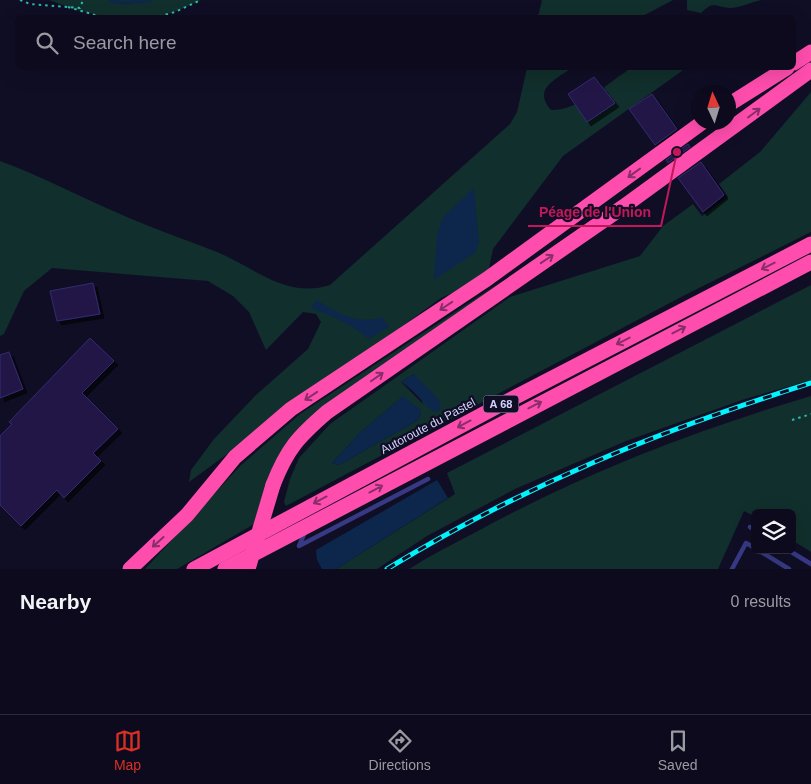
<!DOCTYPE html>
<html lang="en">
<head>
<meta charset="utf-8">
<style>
  body { margin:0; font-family:Arial,sans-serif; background:#1a1829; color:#f1f3f6 }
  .controls { position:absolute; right:15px; bottom:15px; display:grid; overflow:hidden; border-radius:8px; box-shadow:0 5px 20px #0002 }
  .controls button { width:45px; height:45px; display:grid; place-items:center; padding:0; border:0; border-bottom:1px solid #2c2b3b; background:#0c0a1c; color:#f1f3f6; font:25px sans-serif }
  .compass { position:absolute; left:691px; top:85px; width:45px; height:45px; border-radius:50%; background:#0c0a1c; box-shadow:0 5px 20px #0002; rotate:356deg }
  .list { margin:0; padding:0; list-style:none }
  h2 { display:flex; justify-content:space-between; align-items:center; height:65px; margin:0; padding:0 20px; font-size:21px }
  h2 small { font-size:16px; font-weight:400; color:#9a9aa3 }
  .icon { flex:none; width:28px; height:28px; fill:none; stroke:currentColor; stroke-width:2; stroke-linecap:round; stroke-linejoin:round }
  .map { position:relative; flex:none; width:811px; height:569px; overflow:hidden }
  .search { position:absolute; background:#0c0a1c; box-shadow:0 5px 20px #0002; left:15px; right:15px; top:15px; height:55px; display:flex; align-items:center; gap:12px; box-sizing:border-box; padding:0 18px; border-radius:8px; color:#9a9aa3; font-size:19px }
  .sheet { height:145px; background:#0c0a1c }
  nav { display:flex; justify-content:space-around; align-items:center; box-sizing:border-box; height:70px; border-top:1px solid #2c2b3b; background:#0c0a1c; font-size:14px; color:#9a9aa3 }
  nav a { display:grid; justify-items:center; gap:2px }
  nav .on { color:#d93025 }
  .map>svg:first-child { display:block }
  .green { fill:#112f2c; fill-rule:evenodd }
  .water { fill:#0c274b }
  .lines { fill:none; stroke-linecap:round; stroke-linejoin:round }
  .stream { stroke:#0c274b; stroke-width:3 }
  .building { fill:#201946; stroke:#342a73; filter:url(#shadow) }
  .path { stroke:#2bbaa9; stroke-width:2; stroke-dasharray:2.5 4; stroke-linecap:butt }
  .lane { stroke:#373985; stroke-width:4.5 }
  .highway { stroke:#ff4dad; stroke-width:15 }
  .rail-casing { stroke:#00f2fd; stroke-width:5 }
  .rail { stroke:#100e25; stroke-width:3; stroke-dasharray:9; stroke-linecap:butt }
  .highway-bridge { stroke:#ff4dad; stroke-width:15 }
  .oneway { stroke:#882e69 }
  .labels { text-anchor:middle; stroke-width:4.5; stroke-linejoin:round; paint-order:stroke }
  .shield { fill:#100e25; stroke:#9997be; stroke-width:1 }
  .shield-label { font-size:11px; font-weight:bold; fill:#d4d2ff }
  .street-label { font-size:12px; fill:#d4d2ff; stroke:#100e25 }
  .leader { fill:none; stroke:#c2185b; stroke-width:2 }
  .callout-dot { fill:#c2185b; stroke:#100e25; stroke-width:2 }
  .callout-label { font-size:14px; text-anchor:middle; font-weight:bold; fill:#c2185b; stroke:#100e25; stroke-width:4.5; stroke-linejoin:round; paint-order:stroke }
</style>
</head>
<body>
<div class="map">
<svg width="811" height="569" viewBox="0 0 811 569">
  <defs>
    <filter id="shadow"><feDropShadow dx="4" dy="4" stdDeviation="0" flood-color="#0009"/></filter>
  </defs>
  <rect width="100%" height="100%" fill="#100e25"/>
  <g class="green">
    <path d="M49 0H201C186 7 171 15 154 17 118 23 82 13 49 0Z"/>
    <path d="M542 0H673L641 17H538Z"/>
    <path d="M687 0H761C752 2 739 8 730 8 715 7 714 0 701 13L687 10Z"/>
    <path d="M527 68H572C556 79 532 89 551 110 578 111 605 85 627 71L626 68H686L563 156 493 249 487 278 441 298 189 482 191 470 214 439 256 395 308 349 321 322 316 314 303 312 266 350 249 312 233 296 208 281 52 268 24 291 4 334 0 336V161C41 176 78 196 118 213 151 228 184 239 217 252 254 267 286 299 330 285L510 124 517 112Z"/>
    <path d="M811 92V232L683 296 286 506 284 502 290 479 299 458 330 424 510 297 640 256 663 226 693 204 702 216 728 197 719 184 760 152ZM414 374 423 404 401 382ZM402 397 419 409 421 413 418 420 339 465 332 463 360 433Z"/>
    <path d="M505 279 306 423 271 470 256 523 177 569H145L240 466 300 414Z"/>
    <path d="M811 285V380L745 399 626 441 515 489 427 536 377 569H336L455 494 447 473Z"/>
    <path d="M811 396V552L792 540V513H755V517L744 511 718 569H409C431 555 455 543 478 531 584 473 696 430 811 396Z"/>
  </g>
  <g class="water">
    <path d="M474 188 479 242 475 253 434 280 437 235 443 217Z"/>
    <path d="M316 300C338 312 357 326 382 317L389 327 369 339C351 324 332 316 311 308Z"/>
    <path d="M414 374 440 401V411L434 412C422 403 414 389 401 382Z"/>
    <path d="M403 396 419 409 421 413 418 420 339 465 332 463 360 433Z"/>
    <path d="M437 480 448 498 336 569H322L317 560 316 550Z"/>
  </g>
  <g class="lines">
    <path class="stream" d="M110 0 124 3 151 0"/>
  </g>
  <g class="building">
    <path d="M594 77 615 103 587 122 568 94Z"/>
    <path d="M652 94 677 129 655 145 629 109Z"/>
    <path d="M688 144 690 147 668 163 666 160Z"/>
    <path d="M701 162 724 195 703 212 678 178Z"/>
    <path d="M93 283 100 314 57 321 50 291Z"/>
    <path d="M90 338 114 361 82 393 118 429 93 453 101 461 64 498 57 490 21 526 0 505V436L12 424 9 422Z"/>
    <path d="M9 352 23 389 0 398V355Z"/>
  </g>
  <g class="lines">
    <g class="path">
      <path d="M20 0 30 4 80 8 83 0"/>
      <path d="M68 7 105 18"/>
      <path d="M153 18 175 12 201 0"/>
      <path d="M792 420 811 414"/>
    </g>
    <g class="lane">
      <path d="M750 527 755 530"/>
      <path d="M305 532 299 546 428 479"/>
      <path d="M758 550 789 569"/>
      <path d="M788 550 811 564"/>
      <path d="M732 569 746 543 755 548"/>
    </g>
    <g class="highway">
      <path d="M794 63 811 52"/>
      <path d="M728 105 787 68"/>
      <path d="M273 485C287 449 298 437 327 412L623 207 811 70"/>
      <path d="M130 569 187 515 235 457 291 409 487 279 703 122"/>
      <path d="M194 569 500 405 811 244"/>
      <path d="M225 569 811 262"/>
    </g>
    <g class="rail-casing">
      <path id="rail" d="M387 569C525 485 658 431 811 383"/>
    </g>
    <use href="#rail" class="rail"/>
    <path class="highway-bridge" d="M248 569 273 485"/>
  </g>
  <defs><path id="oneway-shaft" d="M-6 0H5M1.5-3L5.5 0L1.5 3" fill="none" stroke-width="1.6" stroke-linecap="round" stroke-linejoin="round" transform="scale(1.25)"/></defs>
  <g class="oneway">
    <use href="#oneway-shaft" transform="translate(754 113) rotate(-37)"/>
    <use href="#oneway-shaft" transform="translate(634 173) rotate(144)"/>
    <use href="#oneway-shaft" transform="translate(547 259) rotate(-34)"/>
    <use href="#oneway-shaft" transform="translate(768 266) rotate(153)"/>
    <use href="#oneway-shaft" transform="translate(446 306) rotate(146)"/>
    <use href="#oneway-shaft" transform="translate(679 330) rotate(-27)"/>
    <use href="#oneway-shaft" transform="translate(623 341) rotate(153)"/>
    <use href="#oneway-shaft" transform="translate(377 377) rotate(-35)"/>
    <use href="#oneway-shaft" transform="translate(311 396) rotate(146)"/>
    <use href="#oneway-shaft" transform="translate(535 405) rotate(-27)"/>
    <use href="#oneway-shaft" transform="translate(464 424) rotate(152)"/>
    <use href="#oneway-shaft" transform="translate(376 489) rotate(-28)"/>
    <use href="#oneway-shaft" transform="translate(320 500) rotate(152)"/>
    <use href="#oneway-shaft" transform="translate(158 542) rotate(138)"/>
  </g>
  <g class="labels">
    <rect class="shield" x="483.5" y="395.5" width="35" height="17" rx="4"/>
    <g class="shield-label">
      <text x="501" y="408">A 68</text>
    </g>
    <g class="street-label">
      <text transform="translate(428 426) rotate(-28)" y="4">Autoroute du Pastel</text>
    </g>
  </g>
  <path class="leader" d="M677 152L661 226H528"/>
  <circle class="callout-dot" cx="677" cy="152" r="5"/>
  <g class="callout-label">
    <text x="595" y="217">Péage de l'Union</text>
  </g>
</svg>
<div class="controls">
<button><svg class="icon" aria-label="layers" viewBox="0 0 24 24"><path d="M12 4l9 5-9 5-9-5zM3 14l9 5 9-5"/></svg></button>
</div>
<svg class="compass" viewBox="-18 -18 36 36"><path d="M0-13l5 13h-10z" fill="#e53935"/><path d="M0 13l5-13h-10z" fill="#9a9aa3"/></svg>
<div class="search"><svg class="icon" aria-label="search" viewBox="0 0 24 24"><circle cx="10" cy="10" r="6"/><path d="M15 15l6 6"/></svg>Search here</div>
</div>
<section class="sheet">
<h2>Nearby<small>0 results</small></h2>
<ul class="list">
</ul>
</section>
<nav>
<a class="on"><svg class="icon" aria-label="map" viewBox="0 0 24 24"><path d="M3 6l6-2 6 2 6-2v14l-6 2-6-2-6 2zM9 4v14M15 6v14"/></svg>Map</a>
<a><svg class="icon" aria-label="directions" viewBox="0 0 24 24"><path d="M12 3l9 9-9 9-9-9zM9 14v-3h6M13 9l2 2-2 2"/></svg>Directions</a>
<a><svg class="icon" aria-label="saved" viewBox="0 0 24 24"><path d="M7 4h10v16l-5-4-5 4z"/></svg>Saved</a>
</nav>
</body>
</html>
